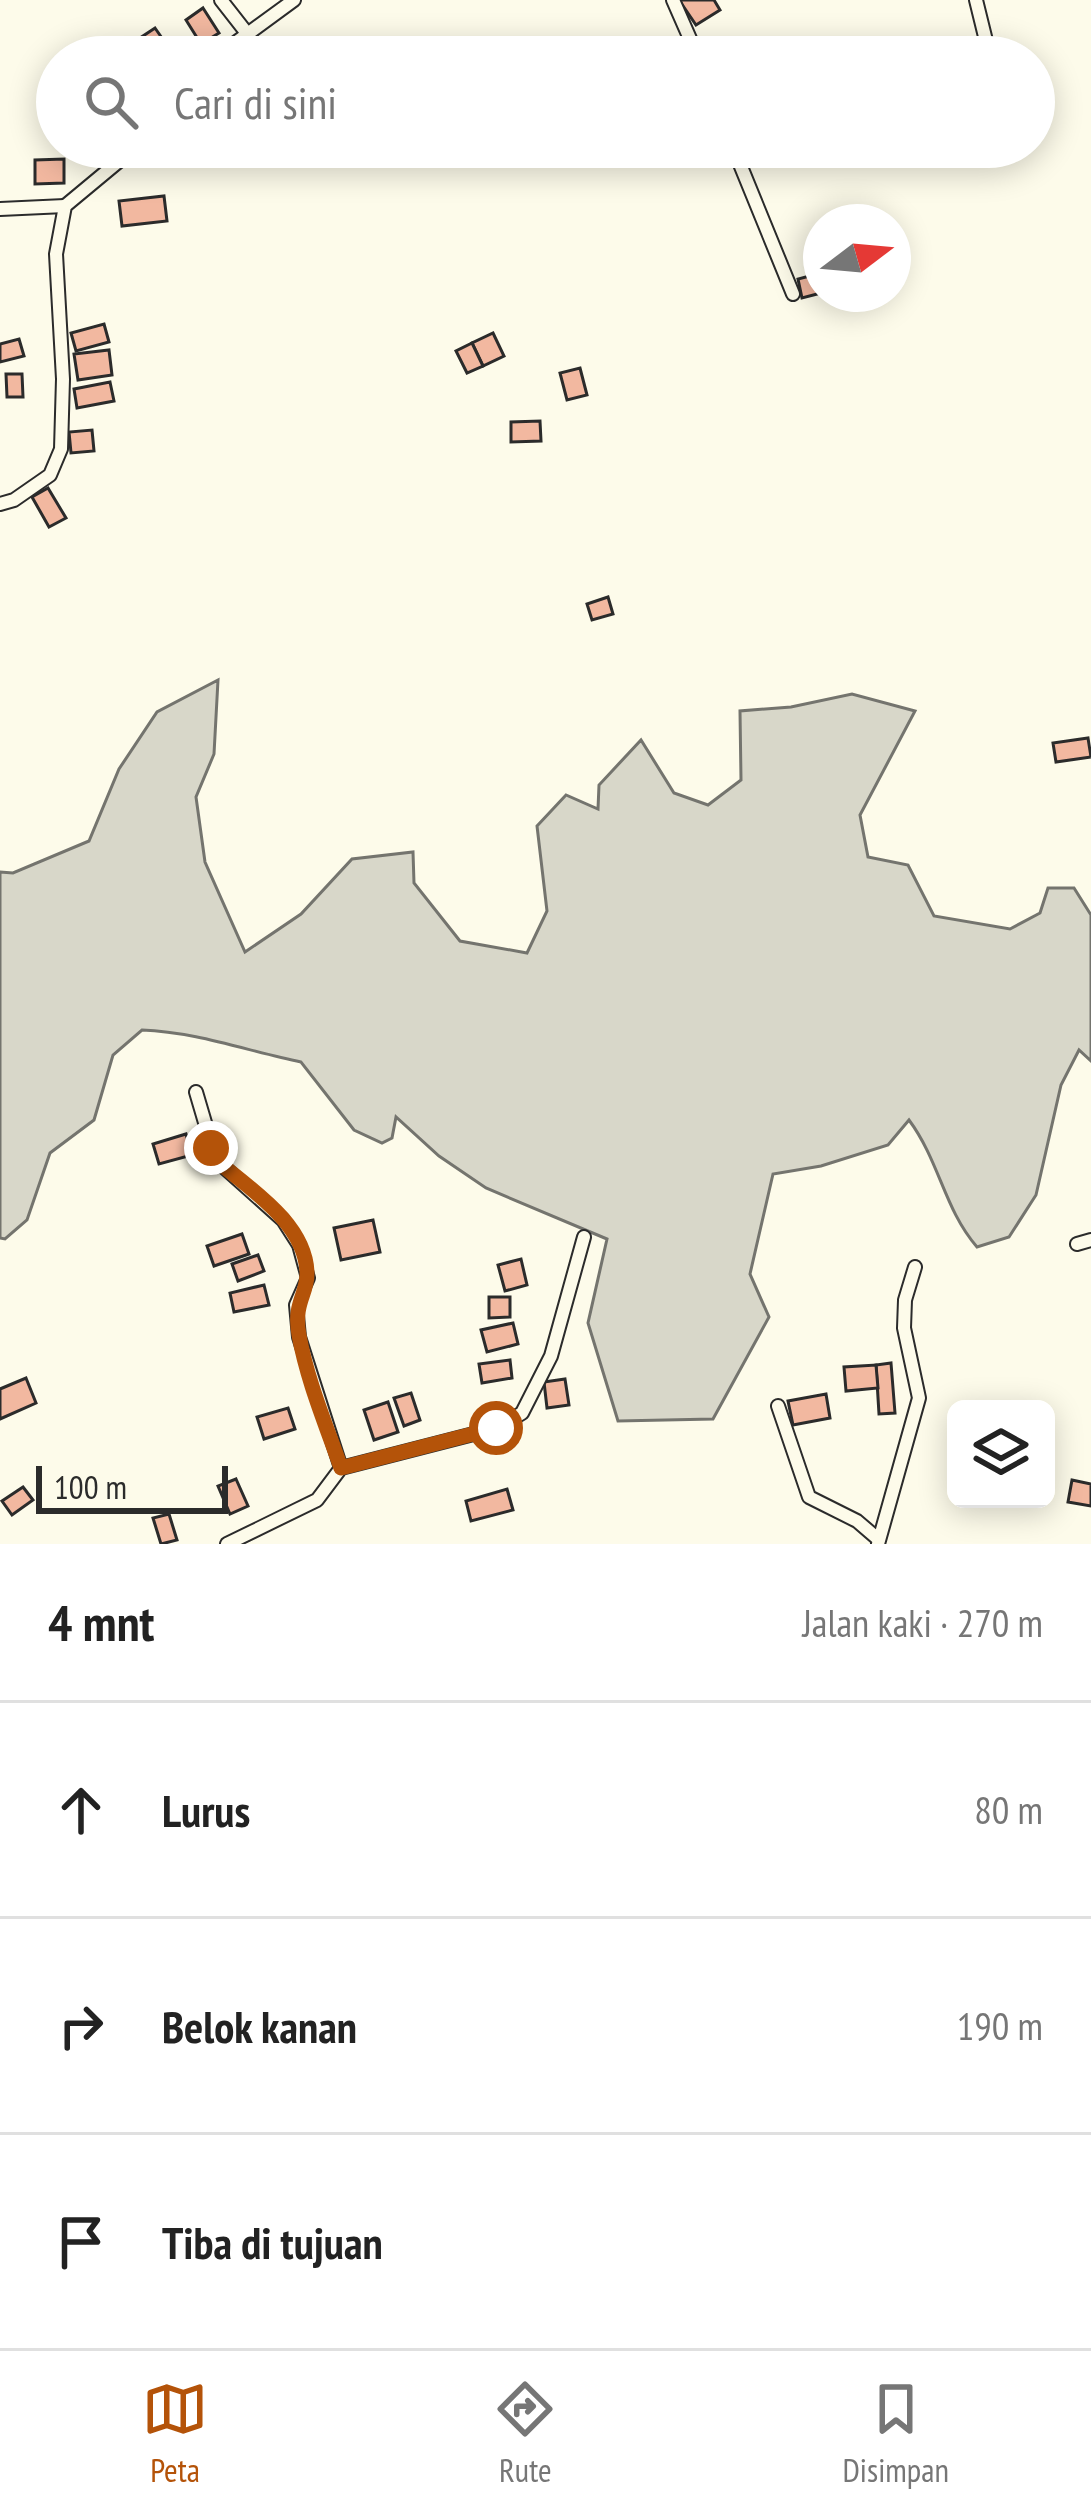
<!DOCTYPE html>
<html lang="id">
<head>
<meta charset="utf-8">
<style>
  body { margin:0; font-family:"PT Sans Narrow",sans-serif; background:#f2f2f2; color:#222 }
  .controls { position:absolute; right:36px; bottom:36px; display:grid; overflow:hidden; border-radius:18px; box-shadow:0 6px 30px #0003 }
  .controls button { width:108px; height:108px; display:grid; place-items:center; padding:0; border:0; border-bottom:3px solid #e0e0e0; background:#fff; color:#222; font:60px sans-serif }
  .compass { position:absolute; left:803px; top:204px; width:108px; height:108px; border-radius:50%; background:#fff; box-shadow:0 6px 30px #0003; rotate:74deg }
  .scale { position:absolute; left:36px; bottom:30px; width:192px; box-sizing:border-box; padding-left:12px; border:6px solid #2b2b2b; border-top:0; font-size:33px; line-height:42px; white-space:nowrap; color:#2b2b2b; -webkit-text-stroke:9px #fdfbea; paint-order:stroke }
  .stop { position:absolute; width:36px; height:36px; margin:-27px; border:9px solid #b45309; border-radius:50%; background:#fff }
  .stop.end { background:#b45309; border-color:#fff; box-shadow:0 3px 12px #0008 }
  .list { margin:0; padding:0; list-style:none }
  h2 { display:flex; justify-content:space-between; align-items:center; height:156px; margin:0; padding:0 48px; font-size:51px }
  h2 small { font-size:39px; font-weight:400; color:#767676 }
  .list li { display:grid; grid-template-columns:78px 1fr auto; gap:36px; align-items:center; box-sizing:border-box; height:216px; padding:0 48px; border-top:3px solid #e0e0e0 }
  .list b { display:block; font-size:45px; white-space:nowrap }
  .list em { font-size:39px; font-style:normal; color:#767676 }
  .icon { flex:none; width:66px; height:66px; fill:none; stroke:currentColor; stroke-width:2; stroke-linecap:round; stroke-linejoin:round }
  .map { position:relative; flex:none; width:1091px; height:1544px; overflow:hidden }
  .search { position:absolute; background:#fff; box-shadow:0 6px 30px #0003; left:36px; right:36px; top:36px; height:132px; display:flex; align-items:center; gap:30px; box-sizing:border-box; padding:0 42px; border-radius:66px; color:#767676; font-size:45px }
  .sheet { height:804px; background:#fff }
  nav { display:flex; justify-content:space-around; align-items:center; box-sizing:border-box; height:168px; border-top:3px solid #e0e0e0; background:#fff; font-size:33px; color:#767676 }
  nav a { display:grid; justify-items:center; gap:6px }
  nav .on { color:#b45309 }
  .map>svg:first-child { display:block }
  .water { fill:#d8d7c9; stroke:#74746e; stroke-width:3 }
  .building { fill:#f2b8a0; stroke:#2b2b2b; stroke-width:3 }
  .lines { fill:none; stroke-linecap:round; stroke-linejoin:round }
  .minor-casing { stroke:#2b2b2b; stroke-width:16 }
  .minor { stroke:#fdfbea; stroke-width:12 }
  .route { stroke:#b45309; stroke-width:15 }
</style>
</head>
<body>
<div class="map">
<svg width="1091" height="1544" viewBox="0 0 1091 1544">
  <rect width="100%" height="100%" fill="#fdfbea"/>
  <path class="water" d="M218 680 214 754 196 797 205 862 245 952 301 914 352 859 413 852 414 883 460 941 527 953 547 911 537 826 566 795 598 809 599 785 641 740 674 793 708 805 741 780 740 711 791 707 852 694 915 711 860 815 868 857 908 865 934 916 1010 929 1040 913 1048 888H1074L1091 915V1061L1079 1050 1061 1085 1036 1195 1009 1237 977 1247C944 1209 940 1162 909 1120L888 1145 821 1166 773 1174 750 1274 769 1317 713 1419 618 1421 588 1323 607 1239 486 1188 439 1156 396 1117 392 1138 382 1143 354 1130 301 1062C247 1051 197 1032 142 1030L113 1055 94 1120 50 1153 27 1220 5 1239 0 1238V872L13 873 89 841 119 769 157 712Z"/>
  <g class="building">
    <path d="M679 0H714L720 10 696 25Z"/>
    <path d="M203 8 219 33 201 44 186 20Z"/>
    <path d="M155 28 173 54 169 57H149L137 40Z"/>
    <path d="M64 159V183L35 184V160Z"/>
    <path d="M164 196 167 221 122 226 119 201Z"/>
    <path d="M821 273V293L802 298 798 279Z"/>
    <path d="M104 324 109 342 76 351 71 333Z"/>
    <path d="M493 333 504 356 483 366 472 343Z"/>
    <path d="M19 339 24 356 0 362V344Z"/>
    <path d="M472 343 483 366 467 373 456 351Z"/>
    <path d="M109 350 112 375 78 380 74 354Z"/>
    <path d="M580 368 587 395 567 400 560 373Z"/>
    <path d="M6 374H22L23 397H7Z"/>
    <path d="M110 382 114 401 77 408 74 389Z"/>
    <path d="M540 421 541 441 511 442V422Z"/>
    <path d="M92 430 94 451 71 453 69 432Z"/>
    <path d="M48 488 66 518 49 527 32 497Z"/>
    <path d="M608 597 613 614 592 620 587 604Z"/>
    <path d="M1088 738 1091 757 1056 762 1053 743Z"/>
    <path d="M186 1134 192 1155 159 1164 153 1144Z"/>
    <path d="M373 1220 380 1252 341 1260 334 1228Z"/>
    <path d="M242 1234 249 1254 214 1266 207 1246Z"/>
    <path d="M258 1255 264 1271 238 1281 232 1264Z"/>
    <path d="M521 1259 527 1285 505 1291 498 1265Z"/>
    <path d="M264 1285 269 1305 234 1312 230 1293Z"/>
    <path d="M489 1297H510V1317L489 1318Z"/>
    <path d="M513 1323 518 1344 487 1352 481 1330Z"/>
    <path d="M510 1360 512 1378 482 1383 479 1364Z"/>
    <path d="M891 1363 895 1413 879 1414 876 1365Z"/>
    <path d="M876 1365 878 1388 846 1391 844 1367Z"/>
    <path d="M26 1378 36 1403 0 1419V1389Z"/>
    <path d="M565 1379 569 1405 547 1408 544 1382Z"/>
    <path d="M411 1393 420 1420 404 1426 394 1398Z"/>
    <path d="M826 1394 830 1418 793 1425 788 1401Z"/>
    <path d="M388 1402 398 1432 374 1440 364 1410Z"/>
    <path d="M288 1408 295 1429 264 1439 257 1417Z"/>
    <path d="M236 1479 248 1506 230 1514 218 1486Z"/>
    <path d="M1072 1480 1091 1484V1506L1068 1502Z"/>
    <path d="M23 1487 33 1500 12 1515 2 1501Z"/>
    <path d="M507 1489 513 1510 471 1521 466 1501Z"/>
    <path d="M169 1514 177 1540 161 1544 153 1518Z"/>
  </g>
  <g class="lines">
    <g class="minor-casing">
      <g id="minor">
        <path d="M221 0 246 32"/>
        <path d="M673 0 698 57"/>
        <path d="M976 0 990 57"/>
        <path d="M216 57 294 0"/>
        <path d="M733 147 793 294"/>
        <path d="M0 209 65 206"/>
        <path d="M0 504 14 500 50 475 61 449 63 379 56 254 65 206 136 147"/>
        <path d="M196 1092 216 1160 283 1220 299 1245 308 1278 296 1305 299 1337 341 1468"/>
        <path d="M1077 1244 1091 1240"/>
        <path d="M778 1406 809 1497 857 1521 878 1539"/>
        <path d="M227 1544 317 1500 341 1468 497 1428 522 1413 551 1356 584 1237"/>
        <path d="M878 1544 919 1398 904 1328 905 1300 915 1267"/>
      </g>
    </g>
    <use href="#minor" class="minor"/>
  </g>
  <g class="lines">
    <path class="route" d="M211 1148 216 1160C250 1189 305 1223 307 1272 308 1294 293 1302 299 1335 307 1380 326 1425 341 1468L496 1428"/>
  </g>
</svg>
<div class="controls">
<button><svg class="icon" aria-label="layers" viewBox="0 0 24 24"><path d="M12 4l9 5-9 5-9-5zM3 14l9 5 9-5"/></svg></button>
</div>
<svg class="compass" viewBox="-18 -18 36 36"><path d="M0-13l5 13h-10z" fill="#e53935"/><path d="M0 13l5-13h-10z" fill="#767676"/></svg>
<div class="scale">100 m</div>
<div class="stop" style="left:496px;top:1428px"></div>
<div class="stop end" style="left:211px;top:1148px"></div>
<div class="search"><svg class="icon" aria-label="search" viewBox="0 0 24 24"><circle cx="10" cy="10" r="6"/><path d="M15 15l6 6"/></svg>Cari di sini</div>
</div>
<section class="sheet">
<h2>4 mnt<small>Jalan kaki · 270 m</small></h2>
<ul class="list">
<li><svg class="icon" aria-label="ahead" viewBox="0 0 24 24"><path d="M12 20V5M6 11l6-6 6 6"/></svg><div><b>Lurus</b></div><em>80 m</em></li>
<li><svg class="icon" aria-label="right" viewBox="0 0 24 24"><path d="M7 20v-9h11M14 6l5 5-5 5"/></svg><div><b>Belok kanan</b></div><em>190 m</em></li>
<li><svg class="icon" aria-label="arrive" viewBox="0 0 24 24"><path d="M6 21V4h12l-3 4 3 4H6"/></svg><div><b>Tiba di tujuan</b></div></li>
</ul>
</section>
<nav>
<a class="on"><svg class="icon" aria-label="map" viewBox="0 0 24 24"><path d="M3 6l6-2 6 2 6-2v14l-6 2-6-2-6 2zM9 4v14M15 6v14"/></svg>Peta</a>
<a><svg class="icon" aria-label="directions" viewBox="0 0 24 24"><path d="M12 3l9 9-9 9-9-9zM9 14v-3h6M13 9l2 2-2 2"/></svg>Rute</a>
<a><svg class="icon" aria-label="saved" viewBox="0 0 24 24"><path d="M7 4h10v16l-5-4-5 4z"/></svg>Disimpan</a>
</nav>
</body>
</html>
